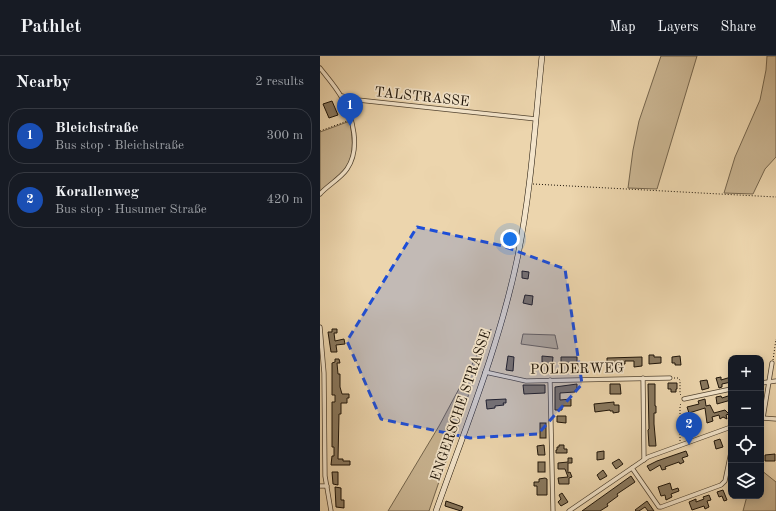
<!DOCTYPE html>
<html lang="en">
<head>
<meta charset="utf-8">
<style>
  body { margin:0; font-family:"Old Standard TT",serif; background:#242831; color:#f1f3f6 }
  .controls { position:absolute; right:12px; bottom:12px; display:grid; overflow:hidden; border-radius:8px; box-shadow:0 2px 10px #0003 }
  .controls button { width:36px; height:36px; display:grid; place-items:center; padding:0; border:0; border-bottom:1px solid #363941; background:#171b24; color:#f1f3f6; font:20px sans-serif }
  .you { position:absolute; left:190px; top:183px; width:14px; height:14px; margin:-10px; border:3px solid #fff; border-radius:50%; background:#1a73e8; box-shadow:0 0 0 6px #1a73e833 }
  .badge { display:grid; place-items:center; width:26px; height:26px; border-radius:50%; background:#c59692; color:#fff; font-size:13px; font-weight:700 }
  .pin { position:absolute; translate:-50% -33px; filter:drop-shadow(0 1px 2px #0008) }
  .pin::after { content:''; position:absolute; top:21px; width:14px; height:12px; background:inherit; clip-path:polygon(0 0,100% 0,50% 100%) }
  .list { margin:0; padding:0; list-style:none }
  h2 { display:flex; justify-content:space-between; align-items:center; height:52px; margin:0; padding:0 16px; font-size:17px }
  h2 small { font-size:13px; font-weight:400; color:#9ea1a6 }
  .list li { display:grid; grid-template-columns:26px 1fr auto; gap:12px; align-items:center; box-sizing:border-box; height:56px; margin:0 8px 8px; padding:0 8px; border:1px solid #363941; border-radius:16px }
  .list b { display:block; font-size:15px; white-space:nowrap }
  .list p { margin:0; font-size:13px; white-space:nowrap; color:#9ea1a6 }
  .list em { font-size:13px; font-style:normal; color:#9ea1a6 }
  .icon { flex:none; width:22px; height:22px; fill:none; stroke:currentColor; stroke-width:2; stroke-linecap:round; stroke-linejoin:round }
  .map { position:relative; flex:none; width:456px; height:455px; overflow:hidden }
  header { display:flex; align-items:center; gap:24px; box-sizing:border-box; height:56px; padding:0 20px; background:#171b24; border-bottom:1px solid #363941 }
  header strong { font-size:19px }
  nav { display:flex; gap:22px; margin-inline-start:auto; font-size:14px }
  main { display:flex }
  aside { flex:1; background:#171b24 }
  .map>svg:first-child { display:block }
  .green { fill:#c9b491; stroke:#74644c }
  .building { fill:#89785e; stroke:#1e1408 }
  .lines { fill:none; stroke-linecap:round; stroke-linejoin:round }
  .street-casing { stroke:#524431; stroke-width:5 }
  .secondary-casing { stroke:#1e1408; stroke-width:6 }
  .path { stroke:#1e1408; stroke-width:1; stroke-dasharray:1 2; stroke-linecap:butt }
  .street { stroke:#f3e4ca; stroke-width:3.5 }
  .secondary { stroke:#f3e4ca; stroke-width:5 }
  .marked { fill:#1d4ed8; fill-opacity:0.2; stroke:#1d4ed8; stroke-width:3; stroke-dasharray:8 5; stroke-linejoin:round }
  .labels { text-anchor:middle; stroke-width:3.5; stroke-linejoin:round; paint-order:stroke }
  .street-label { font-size:14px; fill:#1e1408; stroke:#f3e4ca }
</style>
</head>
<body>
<header>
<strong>Pathlet</strong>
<nav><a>Map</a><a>Layers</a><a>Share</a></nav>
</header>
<main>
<aside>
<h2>Nearby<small>2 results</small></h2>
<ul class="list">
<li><span class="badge" style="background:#1a4fb4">1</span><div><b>Bleichstraße</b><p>Bus stop · Bleichstraße</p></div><em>300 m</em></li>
<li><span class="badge" style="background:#1a4fb4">2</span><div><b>Korallenweg</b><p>Bus stop · Husumer Straße</p></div><em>420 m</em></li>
</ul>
</aside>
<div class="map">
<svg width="456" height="455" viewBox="0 0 456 455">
  <rect width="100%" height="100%" fill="#ecd5ad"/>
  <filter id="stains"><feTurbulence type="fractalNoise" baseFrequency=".005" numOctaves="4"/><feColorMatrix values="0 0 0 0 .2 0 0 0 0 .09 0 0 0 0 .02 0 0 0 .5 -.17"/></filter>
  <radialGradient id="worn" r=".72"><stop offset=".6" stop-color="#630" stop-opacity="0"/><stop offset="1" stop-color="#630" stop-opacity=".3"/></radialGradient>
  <g class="green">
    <path d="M341 0H377L337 133 308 132 313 94 319 65Z"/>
    <path d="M447 0H456V101L445 113 433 138 404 137 415 101 440 44 446 14Z"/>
    <path d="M30 65C32 81 36 101 24 114 17 122 7 128 0 136V76Z"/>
    <path d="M171 273 109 455H68L119 370Z"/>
    <path d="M203 278 235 279 238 293 201 288Z"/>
    <path d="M441 414 456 426V455H423L427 440H441Z"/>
  </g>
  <g class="building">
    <path d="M12 45 18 59 9 62 3 48Z"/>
    <path d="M202 215 209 216 208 223 202 222Z"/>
    <path d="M205 239 213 240 212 249 203 247Z"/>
    <path d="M12 273H17V277H14L15 285 24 283 25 288 16 289 17 296H11L8 276H12Z"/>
    <path d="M329 299H334V301H341V307L329 308Z"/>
    <path d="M188 300 194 301 193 315 186 314Z"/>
    <path d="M222 300 233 301 232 311H226V307L222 306Z"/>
    <path d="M360 300 361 309H355V307H352V301Z"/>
    <path d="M241 301H257V315H248V307H241Z"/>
    <path d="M322 301V310L314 311V305H305V308L287 309V302Z"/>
    <path d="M15 303H19L20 307H17L18 318H20V331L22 338H29V342H27V347H21V358H19L18 403H23V405H30V409H11L12 400H14V391H12V346H15V339H12V307L15 306Z"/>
    <path d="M401 321V324L411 321V326L402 328V331L399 332 396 322Z"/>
    <path d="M387 324 389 332 382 334 380 325Z"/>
    <path d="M348 327H357V333H356V336H351V333H348Z"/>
    <path d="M257 328V334H255V336L240 337V344L251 343V350H242V354H235V331Z"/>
    <path d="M290 328H300L301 338H290Z"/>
    <path d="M328 328H335V350H336V357H334V368L336 390H329L328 374 329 373Z"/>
    <path d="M203 329H225V337L204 338Z"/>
    <path d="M411 339V344L397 348 396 341 401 340 402 342Z"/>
    <path d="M186 343V347H183L184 349 175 350V352L167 353 166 344Z"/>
    <path d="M385 343 386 350 390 349 394 357 405 354 409 358 406 359 407 363 403 361 400 363 399 359 392 361 393 365 387 367 385 352 369 357 367 351 379 348 378 345Z"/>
    <path d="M294 346V349H299V356L293 357V355H290V354L275 356 274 348Z"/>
    <path d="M237 360H246V367L237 366Z"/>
    <rect x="220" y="367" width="6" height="15"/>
    <path d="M400 383 403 391 396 393 394 385Z"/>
    <path d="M224 389 225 399H218L217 390Z"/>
    <path d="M239 389H244V393H247V397H236V394H237V391H239Z"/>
    <path d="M284 395V403L277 404V396Z"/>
    <path d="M366 395 368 400 362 402 364 406 360 408 359 406 345 411 346 413 342 414 340 409 330 415 327 410 337 405Z"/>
    <path d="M455 398V405H445V399Z"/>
    <path d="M248 402H252V407H248V417L250 416 252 421 249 422V428H239L238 422 248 421 245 413H238V407L248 406Z"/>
    <path d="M299 403 303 408 296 413 292 407Z"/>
    <rect x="218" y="406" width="7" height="10"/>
    <path d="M283 414 287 420 280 424 277 419Z"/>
    <path d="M12 416H18V429L13 428Z"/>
    <path d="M311 420 315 426 297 438 298 440 287 448 288 450 280 455H262Z"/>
    <path d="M225 422 227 423V439H217V430H214V426H219V423Z"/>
    <path d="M350 427 352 434 358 432 359 435 351 438 352 441 346 444 345 439 341 440 338 431Z"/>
    <path d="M15 431 21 432V444H24V452L16 451Z"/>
    <path d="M403 434 407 444 404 445 402 440 399 441 397 436Z"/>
    <path d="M242 437 248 446 241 450 238 446 241 443 239 439Z"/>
    <path d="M389 439 391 444 387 445 389 451 385 453 384 450 372 454 369 446 376 443V446L384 443 383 441Z"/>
    <path d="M126 445 143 451 141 455 125 450Z"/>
    <path d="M327 445 334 455H328L325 451 319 455H316L315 454Z"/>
  </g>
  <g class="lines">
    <g class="street-casing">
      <g id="street">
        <path d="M0 12C7 21 16 31 22 42 33 61 41 93 27 113 20 123 8 129 0 138"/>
        <path d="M22 40 38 44 216 63"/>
        <path d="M29 56 32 49 38 44"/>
        <path d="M0 271 4 317 5 420 11 455"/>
        <path d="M165 316 206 325 350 322"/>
        <path d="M323 322 324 404"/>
        <path d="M230 324 233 455"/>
        <path d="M441 327 456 325"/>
        <path d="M364 343 411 333"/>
        <path d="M442 362 456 363"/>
        <path d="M443 362 452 307"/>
        <path d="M312 412 339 451H341L401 429 405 425 411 396"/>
        <path d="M0 430H7"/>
        <path d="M249 455 328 401 411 371"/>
      </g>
    </g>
    <g class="secondary-casing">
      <path id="secondary" d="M116 455C145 373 179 290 197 204 211 137 215 68 222 0"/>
    </g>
    <g class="path">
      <path d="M0 75 27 65"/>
      <path d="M213 128 456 141"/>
      <path d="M453 304 456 283"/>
      <path d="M354 322H358L360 324V338L361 339"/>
      <path d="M360 385V349L362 347"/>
    </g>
    <use href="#street" class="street"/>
    <use href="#secondary" class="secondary"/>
  </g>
  <path class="marked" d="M97 171 183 190 245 213 262 328 218 378 150 382 61 363 27 285Z"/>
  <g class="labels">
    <g class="street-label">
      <text transform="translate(102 40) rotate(6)" y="5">TALSTRASSE</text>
      <text transform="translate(257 312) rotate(-1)" y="5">POLDERWEG</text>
      <text transform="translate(140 349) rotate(-71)" y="5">ENGERSCHE STRASSE</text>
    </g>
  </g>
  <rect width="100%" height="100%" filter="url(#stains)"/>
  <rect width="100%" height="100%" fill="url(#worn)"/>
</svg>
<div class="controls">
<button>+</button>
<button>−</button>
<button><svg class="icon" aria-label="locate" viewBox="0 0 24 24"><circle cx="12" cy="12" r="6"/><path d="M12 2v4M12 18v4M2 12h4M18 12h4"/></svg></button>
<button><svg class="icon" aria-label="layers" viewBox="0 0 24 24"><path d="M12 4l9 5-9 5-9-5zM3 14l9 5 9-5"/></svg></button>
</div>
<div class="you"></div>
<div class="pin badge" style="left:30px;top:70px;background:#1a4fb4">1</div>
<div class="pin badge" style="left:369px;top:389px;background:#1a4fb4">2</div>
</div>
</main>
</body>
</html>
